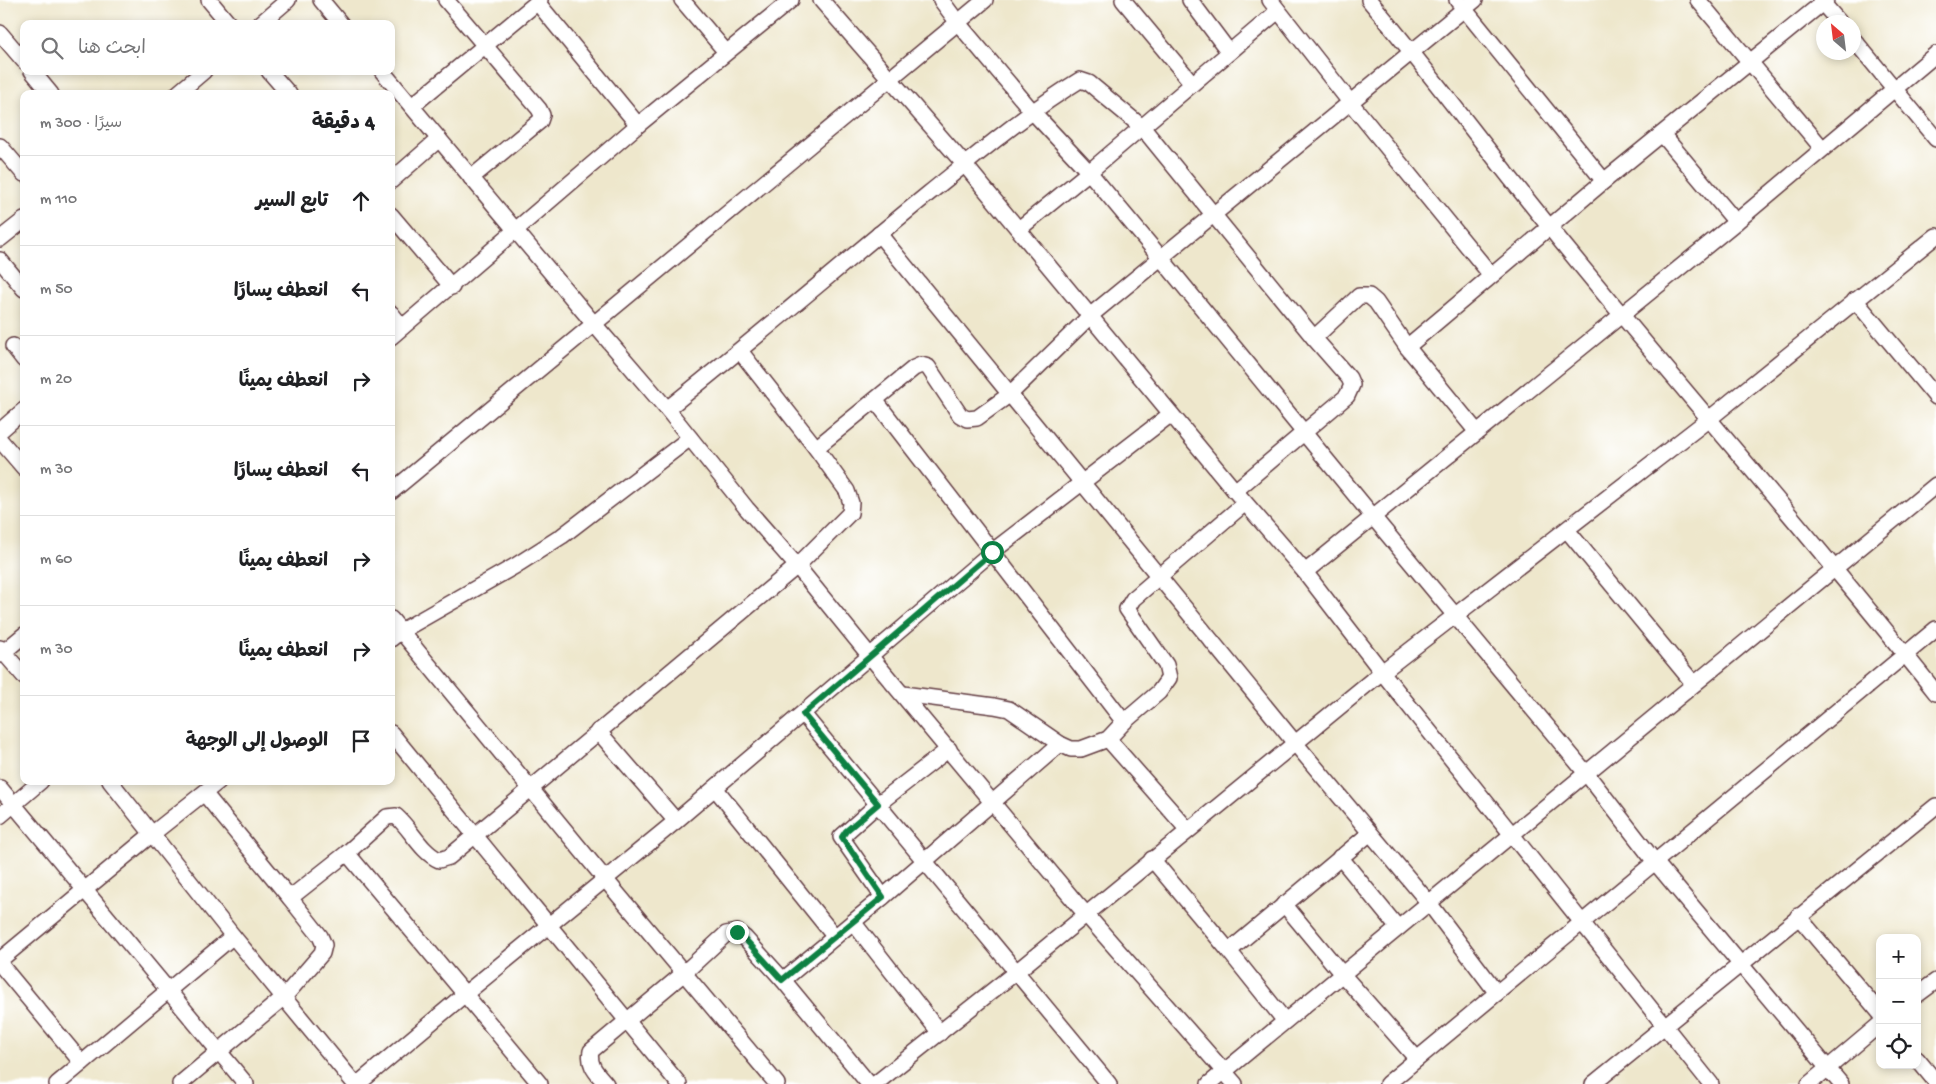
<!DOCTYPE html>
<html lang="ar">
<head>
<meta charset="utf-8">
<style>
  body { margin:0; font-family:"Gochi Hand","Playpen Sans Arabic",sans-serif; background:#f2f2f2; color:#202124; direction:rtl }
  .controls { position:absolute; right:15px; bottom:15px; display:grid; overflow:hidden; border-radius:10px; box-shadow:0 2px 8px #0003 }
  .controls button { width:45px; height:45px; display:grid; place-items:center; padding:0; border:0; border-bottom:1px solid #e0e0e0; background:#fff; color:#202124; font:25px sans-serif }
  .compass { position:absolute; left:1816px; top:15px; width:45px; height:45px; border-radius:50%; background:#fff; box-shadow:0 2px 8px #0003; rotate:332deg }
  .stop { position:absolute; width:15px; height:15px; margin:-11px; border:4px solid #0b8043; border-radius:50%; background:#fff }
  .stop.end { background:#0b8043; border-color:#fff; box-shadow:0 1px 5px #0008 }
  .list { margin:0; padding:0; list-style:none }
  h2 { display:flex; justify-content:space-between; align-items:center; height:65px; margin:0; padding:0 20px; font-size:21px }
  h2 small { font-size:16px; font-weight:400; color:#757577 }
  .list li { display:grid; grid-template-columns:32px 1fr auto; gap:15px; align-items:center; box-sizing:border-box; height:90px; padding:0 20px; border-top:1px solid #e0e0e0 }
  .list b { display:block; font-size:19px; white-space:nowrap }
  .list em { font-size:16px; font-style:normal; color:#757577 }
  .icon { flex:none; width:28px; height:28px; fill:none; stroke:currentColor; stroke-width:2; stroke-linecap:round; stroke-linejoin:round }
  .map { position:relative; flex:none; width:1936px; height:1084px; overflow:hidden; direction:ltr }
  .search { position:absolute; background:#fff; box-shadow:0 2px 8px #0003; left:20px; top:20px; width:375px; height:55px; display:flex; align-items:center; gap:12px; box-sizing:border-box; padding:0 18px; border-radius:10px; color:#757577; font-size:19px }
  .panel { position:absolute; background:#fff; box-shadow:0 2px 8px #0003; left:20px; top:90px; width:375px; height:695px; border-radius:10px; direction:rtl }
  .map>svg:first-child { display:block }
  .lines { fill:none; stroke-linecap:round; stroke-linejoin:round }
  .minor-casing { stroke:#633d43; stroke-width:18 }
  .minor { stroke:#fff; stroke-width:15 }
  .route { stroke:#0b8043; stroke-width:6 }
</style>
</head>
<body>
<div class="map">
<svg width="1936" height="1084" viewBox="0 0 1936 1084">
  <rect width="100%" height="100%" fill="#fff"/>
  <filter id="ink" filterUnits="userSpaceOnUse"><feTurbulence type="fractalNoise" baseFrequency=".02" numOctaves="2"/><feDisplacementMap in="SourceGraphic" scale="10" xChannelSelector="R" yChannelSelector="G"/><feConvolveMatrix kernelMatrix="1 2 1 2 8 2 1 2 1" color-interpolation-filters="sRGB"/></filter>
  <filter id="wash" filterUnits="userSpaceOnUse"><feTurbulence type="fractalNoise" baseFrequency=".0096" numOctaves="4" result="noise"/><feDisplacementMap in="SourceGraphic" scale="20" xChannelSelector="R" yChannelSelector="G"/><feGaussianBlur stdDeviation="1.12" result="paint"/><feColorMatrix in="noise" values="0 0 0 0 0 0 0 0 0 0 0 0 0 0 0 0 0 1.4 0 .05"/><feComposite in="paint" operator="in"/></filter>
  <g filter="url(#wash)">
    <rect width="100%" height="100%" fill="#eee7cc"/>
  </g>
  <g filter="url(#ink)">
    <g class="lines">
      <g class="minor-casing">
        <g id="minor">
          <path d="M209 0 229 24"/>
          <path d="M321 0 341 24"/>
          <path d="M446 0 539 109 542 115 540 121 471 178"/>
          <path d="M682 0 726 52"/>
          <path d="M821 0 965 165 1235 491 1305 572 1382 672 1711 1084"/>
          <path d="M941 0 958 23 1032 111 1089 172 1161 258 1374 518 1586 773 1655 862 1841 1084"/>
          <path d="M1123 0 1192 83"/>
          <path d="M1190 0 1229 52"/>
          <path d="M1270 0 1350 102 1491 275"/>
          <path d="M1369 0C1432 75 1489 153 1551 229 1677 385 1811 535 1936 693"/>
          <path d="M1457 0 1604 181"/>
          <path d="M1698 0 1822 148"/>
          <path d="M1820 0 1839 22"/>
          <path d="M537 2 638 125"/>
          <path d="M260 24 288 0"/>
          <path d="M0 33 24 61"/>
          <path d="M1854 40 1936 139"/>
          <path d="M32 71 51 94"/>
          <path d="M269 71 289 94"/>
          <path d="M382 71 594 324 667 409 747 509 797 566 870 656 1077 904 1235 1084"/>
          <path d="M177 94 204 71"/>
          <path d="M412 106 540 0"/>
          <path d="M1662 134 1736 222"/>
          <path d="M0 146 24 174"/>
          <path d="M391 181 439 139"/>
          <path d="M391 215 452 287"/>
          <path d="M1019 229 1089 172 1278 11"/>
          <path d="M879 234 1295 743 1429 903 1497 993"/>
          <path d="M0 239 24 220"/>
          <path d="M0 260 24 289"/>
          <path d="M1855 300 1936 397"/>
          <path d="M391 313 402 327"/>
          <path d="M391 337 638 125 791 0"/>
          <path d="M1314 338 1359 296H1369L1376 302 1407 347 1477 432"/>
          <path d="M13 346 24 360"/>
          <path d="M1407 347 1604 181 1826 0"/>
          <path d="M875 400 1124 722"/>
          <path d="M667 409C755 339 841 265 928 194 978 154 1026 113 1080 80L1089 83 1142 127 1314 338 1349 378 1352 385 1347 396 1235 491"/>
          <path d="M0 431 24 410"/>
          <path d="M0 440 24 468"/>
          <path d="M816 448 914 368 921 365 928 367 960 415 967 419 977 418 1009 395 1091 315 1475 0"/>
          <path d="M391 492 985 0"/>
          <path d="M1567 530 1694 684"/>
          <path d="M1305 572 1736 222 1936 54"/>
          <path d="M391 619 605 879 777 1084"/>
          <path d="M391 639 401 631 515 566 562 536 690 438"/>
          <path d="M0 648 24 676"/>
          <path d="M0 655 24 635"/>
          <path d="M903 694 994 706 1009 709 1060 744 1071 749H1081L1108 739 1124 722 1159 692 1169 678 1166 665 1127 609 1133 599 1245 503"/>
          <path d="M803 714 1109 1084"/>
          <path d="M598 731 676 821"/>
          <path d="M391 733 679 1084"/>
          <path d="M1108 739 1188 830"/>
          <path d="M110 781 233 936 355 1084"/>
          <path d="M0 788 246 1084"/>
          <path d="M715 788 835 937"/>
          <path d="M204 793 290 898"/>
          <path d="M0 816 41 781"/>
          <path d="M347 853 540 1084"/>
          <path d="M1340 857 1398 928"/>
          <path d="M1152 859 1229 951"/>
          <path d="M883 897 841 837 878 804 949 749"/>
          <path d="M1284 904 1342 974 1417 1059"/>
          <path d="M1798 916 1880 1013"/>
          <path d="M853 922 940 1033"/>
          <path d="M0 960 152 834 219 781"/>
          <path d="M0 964 82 1063"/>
          <path d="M783 980 883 897 1060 744"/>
          <path d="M1917 995 1936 981"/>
          <path d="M1285 1021 1229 951 1369 834"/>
          <path d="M1917 1059 1936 1082"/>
          <path d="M57 1084 233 936"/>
          <path d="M180 1084 284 997 322 953 324 945 320 936 290 898 347 853 387 817 396 816C411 829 421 852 439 860L449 857 797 566 850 513 851 503 847 491 816 448 740 351"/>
          <path d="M358 1084 465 994 676 821 992 552 1171 414"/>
          <path d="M606 1084C597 1073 588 1066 591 1051L684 973 726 934 737 932 745 938 783 980 869 1084"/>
          <path d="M875 1084 1016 972 1382 672 1709 419 1936 236"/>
          <path d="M1209 1084 1936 485"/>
          <path d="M1387 1084 1936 629"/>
          <path d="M1593 1084 1936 806"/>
          <path d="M1809 1084 1880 1024"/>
        </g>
      </g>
      <use href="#minor" class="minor"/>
    </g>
  </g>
  <g class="lines" filter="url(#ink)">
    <path class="route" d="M737 932 744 938 782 980 883 897 842 837 846 831 878 804 803 714 992 552"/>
  </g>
</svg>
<div class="controls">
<button>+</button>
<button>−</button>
<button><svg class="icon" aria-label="locate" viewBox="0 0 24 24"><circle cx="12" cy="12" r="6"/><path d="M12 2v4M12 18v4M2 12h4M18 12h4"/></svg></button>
</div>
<svg class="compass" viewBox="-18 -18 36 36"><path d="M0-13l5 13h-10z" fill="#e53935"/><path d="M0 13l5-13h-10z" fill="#757577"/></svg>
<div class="stop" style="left:992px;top:552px"></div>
<div class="stop end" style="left:737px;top:932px"></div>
<div class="search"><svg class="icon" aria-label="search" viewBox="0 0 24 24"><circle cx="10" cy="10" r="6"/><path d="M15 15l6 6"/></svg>ابحث هنا</div>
<section class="panel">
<h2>4 دقيقة<small>سيرًا · 300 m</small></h2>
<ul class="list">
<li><svg class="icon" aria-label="ahead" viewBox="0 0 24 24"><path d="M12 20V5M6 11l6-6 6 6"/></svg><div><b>تابع السير</b></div><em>110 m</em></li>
<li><svg class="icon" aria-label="left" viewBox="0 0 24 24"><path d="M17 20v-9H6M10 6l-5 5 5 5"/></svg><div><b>انعطف يسارًا</b></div><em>50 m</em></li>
<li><svg class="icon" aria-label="right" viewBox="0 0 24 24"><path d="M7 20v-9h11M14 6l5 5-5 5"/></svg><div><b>انعطف يمينًا</b></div><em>20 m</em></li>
<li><svg class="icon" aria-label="left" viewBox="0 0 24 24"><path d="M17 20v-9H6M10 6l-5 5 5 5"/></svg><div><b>انعطف يسارًا</b></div><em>30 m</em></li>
<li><svg class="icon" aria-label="right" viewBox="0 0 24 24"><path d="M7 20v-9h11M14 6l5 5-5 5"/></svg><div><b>انعطف يمينًا</b></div><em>60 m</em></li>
<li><svg class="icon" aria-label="right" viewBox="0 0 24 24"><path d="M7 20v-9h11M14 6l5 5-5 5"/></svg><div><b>انعطف يمينًا</b></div><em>30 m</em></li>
<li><svg class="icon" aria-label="arrive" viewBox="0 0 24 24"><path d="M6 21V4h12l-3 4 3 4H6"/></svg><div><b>الوصول إلى الوجهة</b></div></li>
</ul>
</section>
</div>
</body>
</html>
